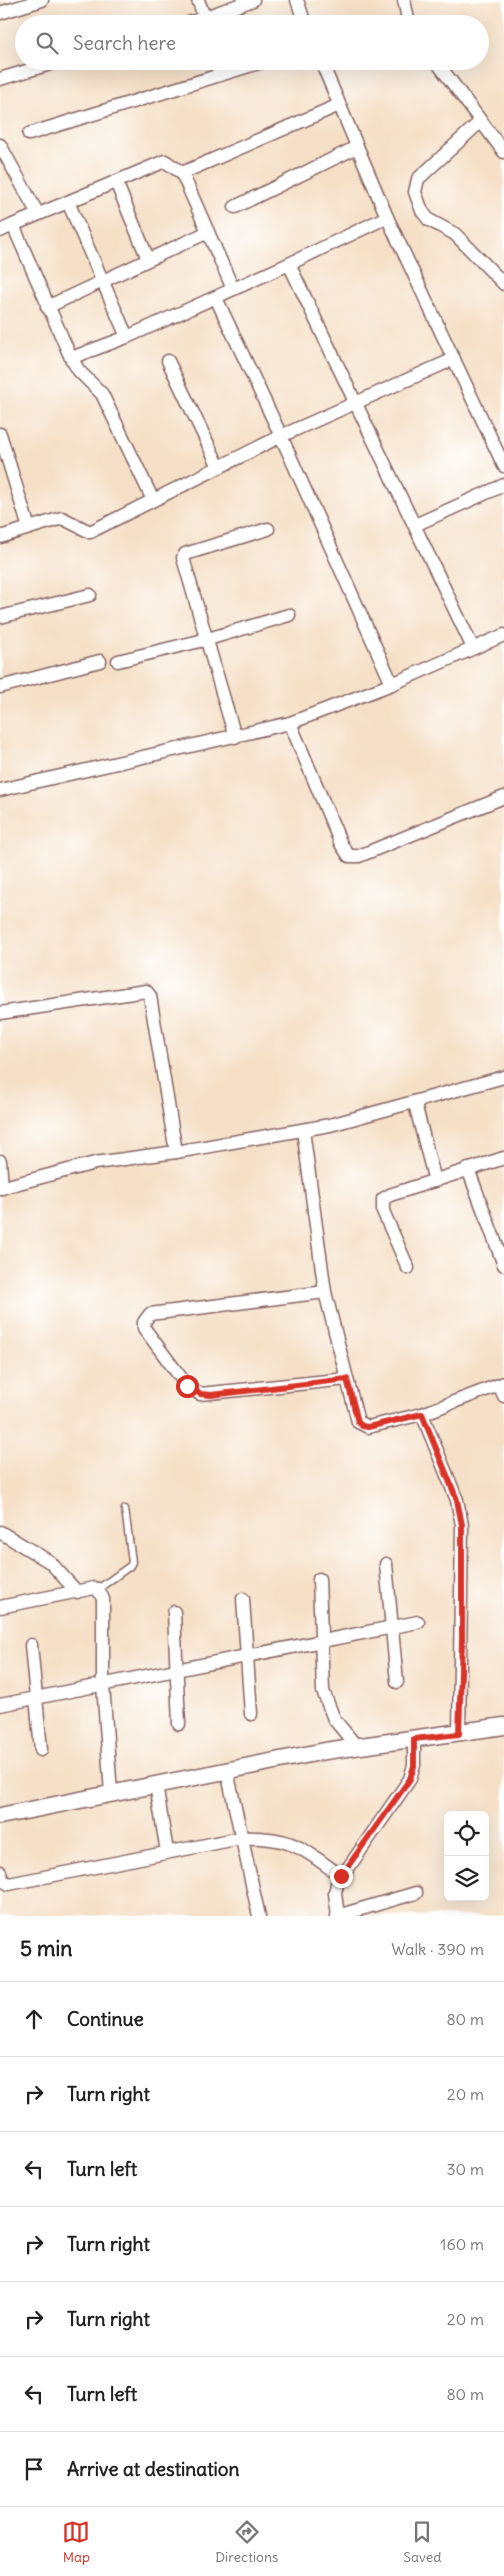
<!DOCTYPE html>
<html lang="en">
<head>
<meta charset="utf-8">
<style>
  body { margin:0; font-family:Delius,sans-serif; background:#f6f6f6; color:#222 }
  .controls { position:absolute; right:15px; bottom:15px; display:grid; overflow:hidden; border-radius:8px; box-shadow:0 5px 20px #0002 }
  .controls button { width:45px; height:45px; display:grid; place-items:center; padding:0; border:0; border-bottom:1px solid #e0e0e0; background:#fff; color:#222; font:25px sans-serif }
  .stop { position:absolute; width:15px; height:15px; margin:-11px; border:4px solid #d93025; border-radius:50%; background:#fff }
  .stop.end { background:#d93025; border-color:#fff; box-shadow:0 1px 5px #0008 }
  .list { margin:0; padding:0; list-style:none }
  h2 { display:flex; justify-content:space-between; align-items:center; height:65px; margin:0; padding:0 20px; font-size:21px }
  h2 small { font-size:16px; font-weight:400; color:#767676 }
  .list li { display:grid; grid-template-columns:32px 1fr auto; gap:15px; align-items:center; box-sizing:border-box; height:75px; padding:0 20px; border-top:1px solid #e0e0e0 }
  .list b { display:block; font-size:19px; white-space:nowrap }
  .list em { font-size:16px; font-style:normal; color:#767676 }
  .icon { flex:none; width:28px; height:28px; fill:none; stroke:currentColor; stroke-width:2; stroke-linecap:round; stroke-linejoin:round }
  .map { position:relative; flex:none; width:504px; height:1916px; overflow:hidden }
  .search { position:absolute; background:#fff; box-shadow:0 5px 20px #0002; left:15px; right:15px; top:15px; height:55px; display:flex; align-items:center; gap:12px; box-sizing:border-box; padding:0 18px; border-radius:28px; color:#767676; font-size:19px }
  .sheet { height:590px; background:#fff }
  nav { display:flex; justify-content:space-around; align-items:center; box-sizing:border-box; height:70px; border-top:1px solid #e0e0e0; background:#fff; font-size:14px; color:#767676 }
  nav a { display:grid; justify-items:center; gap:2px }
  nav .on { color:#d93025 }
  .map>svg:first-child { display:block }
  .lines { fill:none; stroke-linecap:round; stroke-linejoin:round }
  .service-casing { stroke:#866362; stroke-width:9 }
  .minor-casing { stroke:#866362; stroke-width:15 }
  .tertiary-casing { stroke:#866362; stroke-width:19 }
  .service { stroke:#fff; stroke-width:6 }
  .minor { stroke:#fff; stroke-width:12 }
  .tertiary { stroke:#fff; stroke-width:16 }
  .route { stroke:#d93025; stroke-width:6 }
</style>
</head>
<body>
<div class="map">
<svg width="504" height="1916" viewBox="0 0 504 1916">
  <rect width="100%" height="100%" fill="#fff"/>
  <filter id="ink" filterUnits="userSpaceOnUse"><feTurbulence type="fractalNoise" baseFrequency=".02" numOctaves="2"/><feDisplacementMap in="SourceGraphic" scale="10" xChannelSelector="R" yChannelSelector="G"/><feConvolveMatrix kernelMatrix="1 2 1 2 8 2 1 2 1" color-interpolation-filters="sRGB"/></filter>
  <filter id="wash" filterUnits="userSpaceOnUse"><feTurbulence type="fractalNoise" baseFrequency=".0096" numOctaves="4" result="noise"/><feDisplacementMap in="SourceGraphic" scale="20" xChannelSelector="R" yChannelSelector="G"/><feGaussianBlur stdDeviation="1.12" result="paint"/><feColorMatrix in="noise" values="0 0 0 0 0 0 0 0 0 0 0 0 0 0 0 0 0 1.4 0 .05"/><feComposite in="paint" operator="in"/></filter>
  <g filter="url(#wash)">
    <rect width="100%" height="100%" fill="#f5e0c7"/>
  </g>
  <g filter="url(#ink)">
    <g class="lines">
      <g class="service-casing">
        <path id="service" d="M98 1589 130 1566 132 1562 125 1509"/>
      </g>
      <g class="minor-casing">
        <g id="minor">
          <path d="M198 0 207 24"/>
          <path d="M297 0 305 24"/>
          <path d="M404 0 409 24"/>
          <path d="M0 13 42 0"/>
          <path d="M186 24 253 0"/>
          <path d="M321 61 387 217 504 466"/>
          <path d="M436 61 504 152"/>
          <path d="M0 79 60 61"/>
          <path d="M481 121 418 179 415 192 422 211 429 220 455 234 504 284"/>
          <path d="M29 134 265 61"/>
          <path d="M0 145 38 214"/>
          <path d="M182 173 233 289"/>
          <path d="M116 182 148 259"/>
          <path d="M68 202 127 337"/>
          <path d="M235 207 357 147"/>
          <path d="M387 217 289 264 473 648"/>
          <path d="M13 225 165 161 182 173 339 105"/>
          <path d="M0 231 13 225 71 358 127 337 289 264"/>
          <path d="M47 307 208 232"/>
          <path d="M71 358 79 371 102 394 153 500"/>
          <path d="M168 361 219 467"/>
          <path d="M0 434 29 528"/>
          <path d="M415 525 504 485"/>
          <path d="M0 537 62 518 90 532 281 436 216 298"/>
          <path d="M0 617 90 595"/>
          <path d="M118 661 208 639 289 615"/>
          <path d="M392 684 281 436 454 359"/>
          <path d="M0 687 100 661"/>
          <path d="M290 723 341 844 349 856H359L504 797"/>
          <path d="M235 737 183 558 185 554 268 529"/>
          <path d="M0 790 290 723 392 684 504 635"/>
          <path d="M0 1013 146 991 150 996 176 1152 330 1125 504 1077"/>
          <path d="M415 1104 435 1181"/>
          <path d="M303 1130 325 1292 358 1422 368 1427 422 1414 504 1383"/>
          <path d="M0 1161 2 1188"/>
          <path d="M468 1169 504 1265"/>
          <path d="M0 1188 95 1163 176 1152"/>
          <path d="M408 1268 383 1211V1199L390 1195 504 1158"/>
          <path d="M325 1292 150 1314 144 1322V1328L187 1386 200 1394 347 1379"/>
          <path d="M499 1385 504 1396"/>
          <path d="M422 1414 457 1500 462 1525 459 1734"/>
          <path d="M0 1532 50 1562 77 1592"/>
          <path d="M386 1564 397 1682"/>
          <path d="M319 1579 323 1691 334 1719 357 1747"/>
          <path d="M243 1599 251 1714"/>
          <path d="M0 1607 94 1588 98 1589 103 1599V1685L111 1793"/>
          <path d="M174 1612 179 1724"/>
          <path d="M31 1645 41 1750"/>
          <path d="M0 1705 418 1622"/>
          <path d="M227 1771 259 1916"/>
          <path d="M156 1785 167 1852"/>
          <path d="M0 1872 2 1880 9 1884 241 1838C291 1836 302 1848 341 1876"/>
          <path d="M337 1916 416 1893"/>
          <path d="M338 1916 335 1893 337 1884 410 1779 414 1765V1739"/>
        </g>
      </g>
      <g class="tertiary-casing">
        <path id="tertiary" d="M0 1816 325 1751 504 1726"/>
      </g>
      <use href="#service" class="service"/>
      <use href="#minor" class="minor"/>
      <use href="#tertiary" class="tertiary"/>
    </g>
  </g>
  <g class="lines" filter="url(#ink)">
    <path class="route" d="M187 1386 200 1394 211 1395 347 1379 358 1422 362 1426 368 1427 422 1414 457 1500 462 1525V1640L459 1734 414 1739V1766L410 1779 341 1876"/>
  </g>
</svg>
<div class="controls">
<button><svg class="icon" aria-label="locate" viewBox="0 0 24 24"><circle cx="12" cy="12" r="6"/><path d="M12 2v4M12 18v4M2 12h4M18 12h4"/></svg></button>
<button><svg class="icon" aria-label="layers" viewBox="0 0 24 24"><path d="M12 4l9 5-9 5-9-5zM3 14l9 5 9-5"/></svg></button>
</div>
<div class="stop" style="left:187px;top:1386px"></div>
<div class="stop end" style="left:341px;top:1876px"></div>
<div class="search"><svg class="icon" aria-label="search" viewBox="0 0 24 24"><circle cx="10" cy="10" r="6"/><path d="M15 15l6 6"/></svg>Search here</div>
</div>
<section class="sheet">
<h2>5 min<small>Walk · 390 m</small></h2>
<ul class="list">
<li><svg class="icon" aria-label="ahead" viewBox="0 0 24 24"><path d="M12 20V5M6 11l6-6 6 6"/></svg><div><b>Continue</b></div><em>80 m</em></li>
<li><svg class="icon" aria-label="right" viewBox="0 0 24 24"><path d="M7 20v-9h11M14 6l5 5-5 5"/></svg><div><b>Turn right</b></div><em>20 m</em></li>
<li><svg class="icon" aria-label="left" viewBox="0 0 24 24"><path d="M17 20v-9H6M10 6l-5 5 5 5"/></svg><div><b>Turn left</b></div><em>30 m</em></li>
<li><svg class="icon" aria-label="right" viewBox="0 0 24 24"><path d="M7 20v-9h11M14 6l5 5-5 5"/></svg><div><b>Turn right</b></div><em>160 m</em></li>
<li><svg class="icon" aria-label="right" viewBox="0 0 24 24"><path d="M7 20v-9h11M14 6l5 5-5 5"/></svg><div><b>Turn right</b></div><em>20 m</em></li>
<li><svg class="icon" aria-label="left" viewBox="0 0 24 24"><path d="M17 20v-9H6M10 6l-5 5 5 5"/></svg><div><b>Turn left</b></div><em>80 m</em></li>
<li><svg class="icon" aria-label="arrive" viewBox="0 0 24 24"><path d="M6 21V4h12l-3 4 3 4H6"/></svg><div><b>Arrive at destination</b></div></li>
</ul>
</section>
<nav>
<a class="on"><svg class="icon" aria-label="map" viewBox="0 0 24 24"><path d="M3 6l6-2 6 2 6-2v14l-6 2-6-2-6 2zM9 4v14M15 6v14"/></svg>Map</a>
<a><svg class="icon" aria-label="directions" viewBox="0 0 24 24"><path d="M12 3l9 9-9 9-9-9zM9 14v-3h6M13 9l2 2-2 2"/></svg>Directions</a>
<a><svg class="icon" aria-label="saved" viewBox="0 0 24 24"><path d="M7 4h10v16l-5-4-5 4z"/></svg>Saved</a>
</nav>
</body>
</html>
